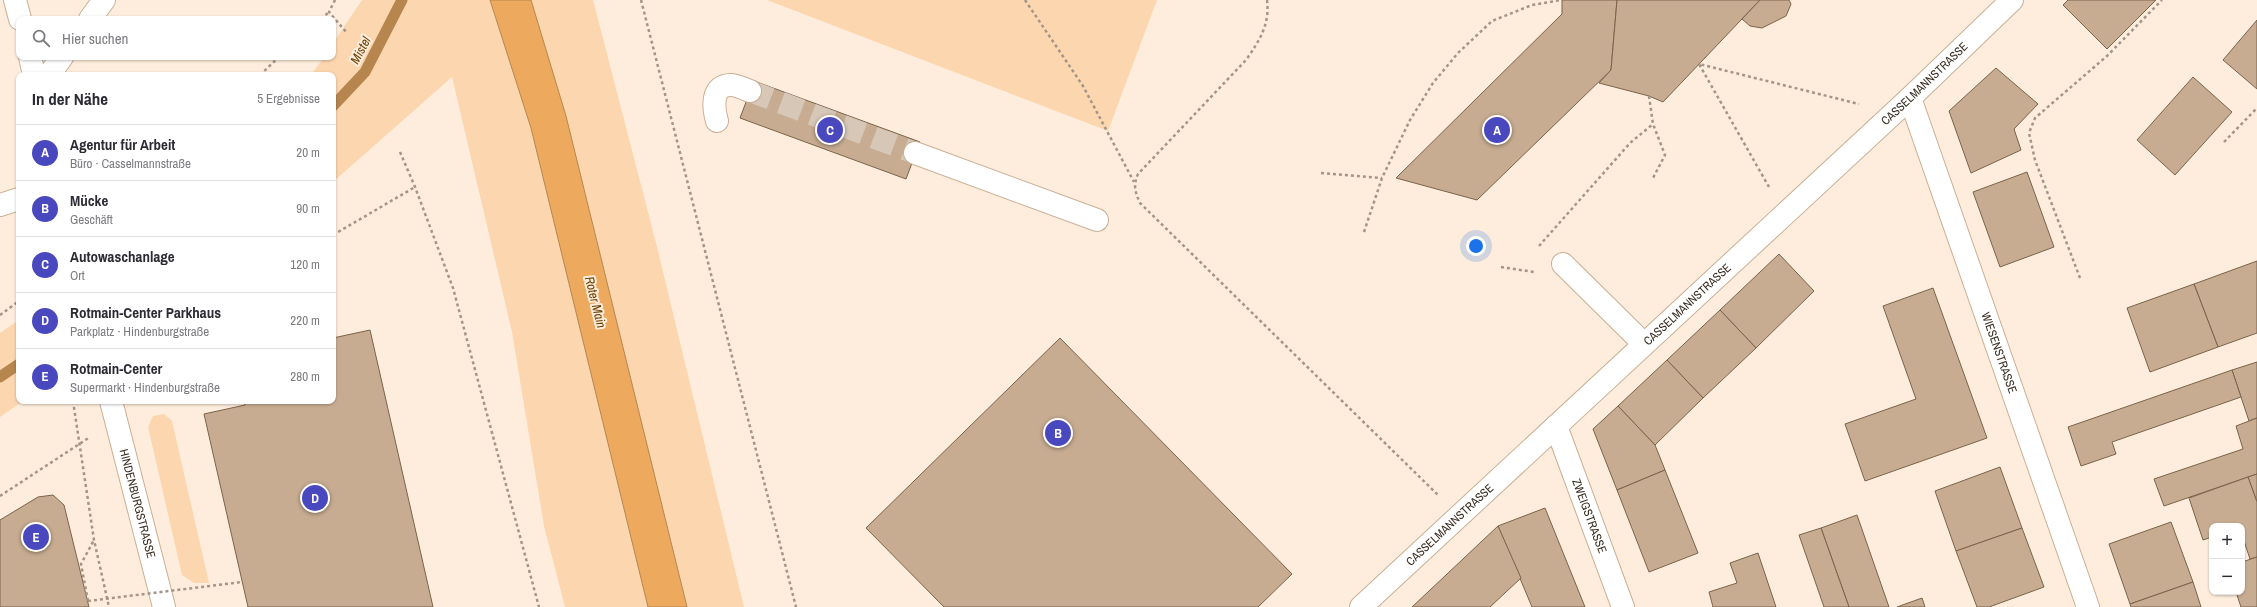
<!DOCTYPE html>
<html lang="de">
<head>
<meta charset="utf-8">
<style>
  body { margin:0; font-family:"Archivo Narrow",sans-serif; background:#f7f7f7; color:#2b2b33 }
  .controls { position:absolute; right:12px; bottom:12px; display:grid; overflow:hidden; border-radius:8px; box-shadow:0 1px 3px #0004 }
  .controls button { width:36px; height:36px; display:grid; place-items:center; padding:0; border:0; border-bottom:1px solid #e1e1e2; background:#fff; color:#2b2b33; font:20px sans-serif }
  .you { position:absolute; left:1476px; top:246px; width:14px; height:14px; margin:-10px; border:3px solid #fff; border-radius:50%; background:#1a73e8; box-shadow:0 0 0 6px #1a73e833 }
  .badge { display:grid; place-items:center; width:26px; height:26px; border-radius:50%; background:#4a48be; color:#fff; font-size:13px; font-weight:700 }
  .pin { position:absolute; translate:-50% -50%; border:2px solid #fff; box-shadow:0 1px 4px #0006 }
  .list { margin:0; padding:0; list-style:none }
  h2 { display:flex; justify-content:space-between; align-items:center; height:52px; margin:0; padding:0 16px; font-size:17px }
  h2 small { font-size:13px; font-weight:400; color:#7c7c81 }
  .list li { display:grid; grid-template-columns:26px 1fr auto; gap:12px; align-items:center; box-sizing:border-box; height:56px; padding:0 16px; border-top:1px solid #e1e1e2 }
  .list b { display:block; font-size:15px; white-space:nowrap }
  .list p { margin:0; font-size:13px; white-space:nowrap; color:#7c7c81 }
  .list em { font-size:13px; font-style:normal; color:#7c7c81 }
  .icon { flex:none; width:22px; height:22px; fill:none; stroke:currentColor; stroke-width:2; stroke-linecap:round; stroke-linejoin:round }
  .map { position:relative; flex:none; width:2257px; height:607px; overflow:hidden }
  .search { position:absolute; background:#fff; box-shadow:0 1px 3px #0004; left:16px; top:16px; width:320px; height:44px; display:flex; align-items:center; gap:10px; box-sizing:border-box; padding:0 14px; border-radius:8px; color:#7c7c81; font-size:15px }
  .panel { position:absolute; background:#fff; box-shadow:0 1px 3px #0004; left:16px; top:72px; width:320px; height:332px; border-radius:8px }
  .map>svg:first-child { display:block }
  .green { fill:#fcd6af }
  .water { fill:#edaa5f; stroke:#b7854e }
  .lines { fill:none; stroke-linecap:round; stroke-linejoin:round }
  .stream { stroke:#b7854e; stroke-width:11 }
  .building { fill:#c7ac91; stroke:#7b634a }
  .minor-tunnel { stroke:#d7c7b7; stroke-width:22; stroke-dasharray:22 11; stroke-linecap:butt }
  .minor-casing { stroke:#caaf94; stroke-width:24 }
  .major-casing { stroke:#caaf94; stroke-width:24 }
  .path { stroke:#a39587; stroke-width:2.5; stroke-dasharray:3 3; stroke-linecap:butt }
  .minor { stroke:#fff; stroke-width:22 }
  .major { stroke:#fff; stroke-width:22 }
  .path-bridge { stroke:#a39587; stroke-width:2.5; stroke-dasharray:3 3; stroke-linecap:butt }
  .labels { text-anchor:middle; stroke-width:4; stroke-linejoin:round; paint-order:stroke }
  .street-label { font-size:12px; fill:#3a3025; stroke:#feeddc }
  .water-label { font-size:13px; font-style:italic; fill:#6a3f00; stroke:#feeddc }
</style>
</head>
<body>
<div class="map">
<svg width="2257" height="607" viewBox="0 0 2257 607">
  <rect width="100%" height="100%" fill="#feeddc"/>
  <g class="green">
    <path d="M362 0H490L531 128 648 607H565L544 526 512 332 452 77 333 182V75H311L324 57H333V43Z"/>
    <path d="M531 0H593L656 243 744 607H687L566 116Z"/>
    <path d="M767 0H1157L1108 131Z"/>
    <path d="M19 320V401H23L0 417V333Z"/>
    <path d="M164 414 172 421 209 583H194L182 575 148 427 153 416Z"/>
  </g>
  <path class="water" d="M490 0H531L566 116 687 607H648L531 128Z"/>
  <g class="lines">
    <g class="stream">
      <path d="M333 106 365 72 402 0"/>
      <path d="M0 377 19 364"/>
    </g>
  </g>
  <g class="building">
    <path d="M1617 0 1611 70 1477 200 1396 178 1562 14V0Z"/>
    <path d="M1617 0H1760L1663 102 1649 96 1599 83 1611 70Z"/>
    <path d="M1760 0H1789L1791 4 1786 16 1762 28 1750 26 1742 19Z"/>
    <path d="M2068 0H2156L2107 49 2063 5Z"/>
    <path d="M2257 20V89L2223 60Z"/>
    <path d="M1996 68 2038 104 2014 129 2021 150 1971 173 1949 111Z"/>
    <path d="M2193 77 2232 112 2175 175 2137 140Z"/>
    <path d="M754 81 920 142 906 179 740 118Z"/>
    <path d="M2027 172 2054 247 2000 267 1973 192Z"/>
    <path d="M1779 254 1814 291 1756 348 1720 310Z"/>
    <path d="M2257 261V333L2218 347 2194 284Z"/>
    <path d="M2194 284 2218 347 2150 372 2127 308Z"/>
    <path d="M1933 288 1987 438 1865 481 1845 424 1916 399 1883 306Z"/>
    <path d="M1720 310 1756 348 1703 398 1667 360Z"/>
    <path d="M370 330 433 607H248L204 414 245 405 244 401H333V338Z"/>
    <path d="M1060 338 1292 574 1258 607H944L866 528Z"/>
    <path d="M1667 360 1703 398 1655 445 1618 406Z"/>
    <path d="M2257 362V418L2249 421 2232 370Z"/>
    <path d="M2232 370 2241 397 2112 442 2116 454 2081 466 2068 427Z"/>
    <path d="M1618 406 1655 445 1665 470 1617 490 1593 429Z"/>
    <path d="M2257 418V474L2164 506 2154 479 2243 449 2236 426Z"/>
    <path d="M2000 467 2022 528 1956 551 1935 491Z"/>
    <path d="M1665 470 1698 553 1649 572 1617 490Z"/>
    <path d="M2257 474V502L2248 477Z"/>
    <path d="M2248 477 2257 502V557L2250 559 2242 535V526H2212V537L2203 540 2189 498Z"/>
    <path d="M53 495 64 505 89 607H0V520L38 497Z"/>
    <path d="M1545 508 1585 607H1532L1498 526Z"/>
    <path d="M1857 515 1889 607H1849L1821 528Z"/>
    <path d="M2171 522 2193 582 2130 604 2109 544Z"/>
    <path d="M1498 526 1521 578 1490 607H1412Z"/>
    <path d="M1821 528 1849 607H1824L1799 535Z"/>
    <path d="M2022 528 2044 587 1989 607H1977L1956 551Z"/>
    <path d="M1758 553 1776 607H1713L1709 592 1737 583 1730 563Z"/>
    <path d="M2257 557V607H2241L2236 592H2242V562Z"/>
    <path d="M2193 582 2201 607H2131L2130 604Z"/>
    <path d="M1922 598 1925 607H1897Z"/>
  </g>
  <g class="lines">
    <path class="minor-tunnel" d="M750 91 915 153"/>
    <g class="minor-casing">
      <g id="minor">
        <path d="M90 19 104 0"/>
        <path d="M49 75 62 57"/>
        <path id="s1" d="M1910 98 2088 607"/>
        <path d="M717 121C713 107 711 84 732 85 738 86 745 89 750 91"/>
        <path d="M915 153 1097 220"/>
        <path d="M0 205 19 199"/>
        <path d="M1563 264 1644 344"/>
        <path id="s2" d="M1556 426 1623 607"/>
        <path id="s3" d="M1361 607 1910 98 2012 0"/>
      </g>
    </g>
    <g class="major-casing">
      <g id="major">
        <path d="M15 0 20 19"/>
        <path d="M30 57 34 75"/>
        <path id="s4" d="M111 401 164 607"/>
      </g>
    </g>
    <g class="path">
      <path d="M335 0 329 12 347 33"/>
      <path d="M641 0 796 607"/>
      <path d="M1025 0 1083 86 1134 182"/>
      <path d="M1267 0C1270 24 1260 40 1246 60L1138 174C1133 185 1135 192 1140 203L1438 495"/>
      <path d="M321 19 329 12"/>
      <path d="M260 75 279 57"/>
      <path d="M1649 96 1653 124 1665 155 1652 180"/>
      <path d="M2224 142 2257 108"/>
      <path d="M400 152 415 187 453 288 539 607"/>
      <path d="M1321 173 1382 178"/>
      <path d="M1769 187 1699 64 1859 104"/>
      <path d="M1364 232 1382 178 1410 120 1433 83 1458 53 1492 21 1532 5 1561 0"/>
      <path d="M333 235 415 187"/>
      <path d="M1539 246 1630 143 1653 124"/>
      <path d="M1501 267 1534 272"/>
      <path d="M2080 278 2035 160 2029 133 2035 118 2107 56 2162 0"/>
      <path d="M0 315 19 301"/>
      <path d="M73 401 94 540 109 607"/>
      <path d="M0 496 90 437"/>
      <path d="M88 601 81 564 94 540"/>
    </g>
    <use href="#minor" class="minor"/>
    <use href="#major" class="major"/>
    <path class="path-bridge" d="M88 601 242 582"/>
  </g>
  <g class="labels">
    <g class="street-label">
      <text dy="4" stroke="none"><textPath href="#s3" startOffset="769">CASSELMANNSTRASSE</textPath></text>
      <text dy="4" stroke="none"><textPath href="#s3" startOffset="445">CASSELMANNSTRASSE</textPath></text>
      <text dy="4" stroke="none"><textPath href="#s1" startOffset="270">WIESENSTRASSE</textPath></text>
      <text dy="4" stroke="none"><textPath href="#s4" startOffset="106">HINDENBURGSTRASSE</textPath></text>
      <text dy="4" stroke="none"><textPath href="#s2" startOffset="96">ZWEIGSTRASSE</textPath></text>
      <text dy="4" stroke="none"><textPath href="#s3" startOffset="121">CASSELMANNSTRASSE</textPath></text>
    </g>
    <g class="water-label">
      <text transform="translate(360 50) rotate(-62)" y="5">Mistel</text>
      <text transform="translate(596 302) rotate(76)" y="5">Roter Main</text>
    </g>
  </g>
</svg>
<div class="controls">
<button>+</button>
<button>−</button>
</div>
<div class="you"></div>
<div class="pin badge" style="left:1497px;top:130px">A</div>
<div class="pin badge" style="left:1058px;top:433px">B</div>
<div class="pin badge" style="left:830px;top:130px">C</div>
<div class="pin badge" style="left:315px;top:498px">D</div>
<div class="pin badge" style="left:36px;top:537px">E</div>
<div class="search"><svg class="icon" aria-label="search" viewBox="0 0 24 24"><circle cx="10" cy="10" r="6"/><path d="M15 15l6 6"/></svg>Hier suchen</div>
<section class="panel">
<h2>In der Nähe<small>5 Ergebnisse</small></h2>
<ul class="list">
<li><span class="badge">A</span><div><b>Agentur für Arbeit</b><p>Büro · Casselmannstraße</p></div><em>20 m</em></li>
<li><span class="badge">B</span><div><b>Mücke</b><p>Geschäft</p></div><em>90 m</em></li>
<li><span class="badge">C</span><div><b>Autowaschanlage</b><p>Ort</p></div><em>120 m</em></li>
<li><span class="badge">D</span><div><b>Rotmain-Center Parkhaus</b><p>Parkplatz · Hindenburgstraße</p></div><em>220 m</em></li>
<li><span class="badge">E</span><div><b>Rotmain-Center</b><p>Supermarkt · Hindenburgstraße</p></div><em>280 m</em></li>
</ul>
</section>
</div>
</body>
</html>
